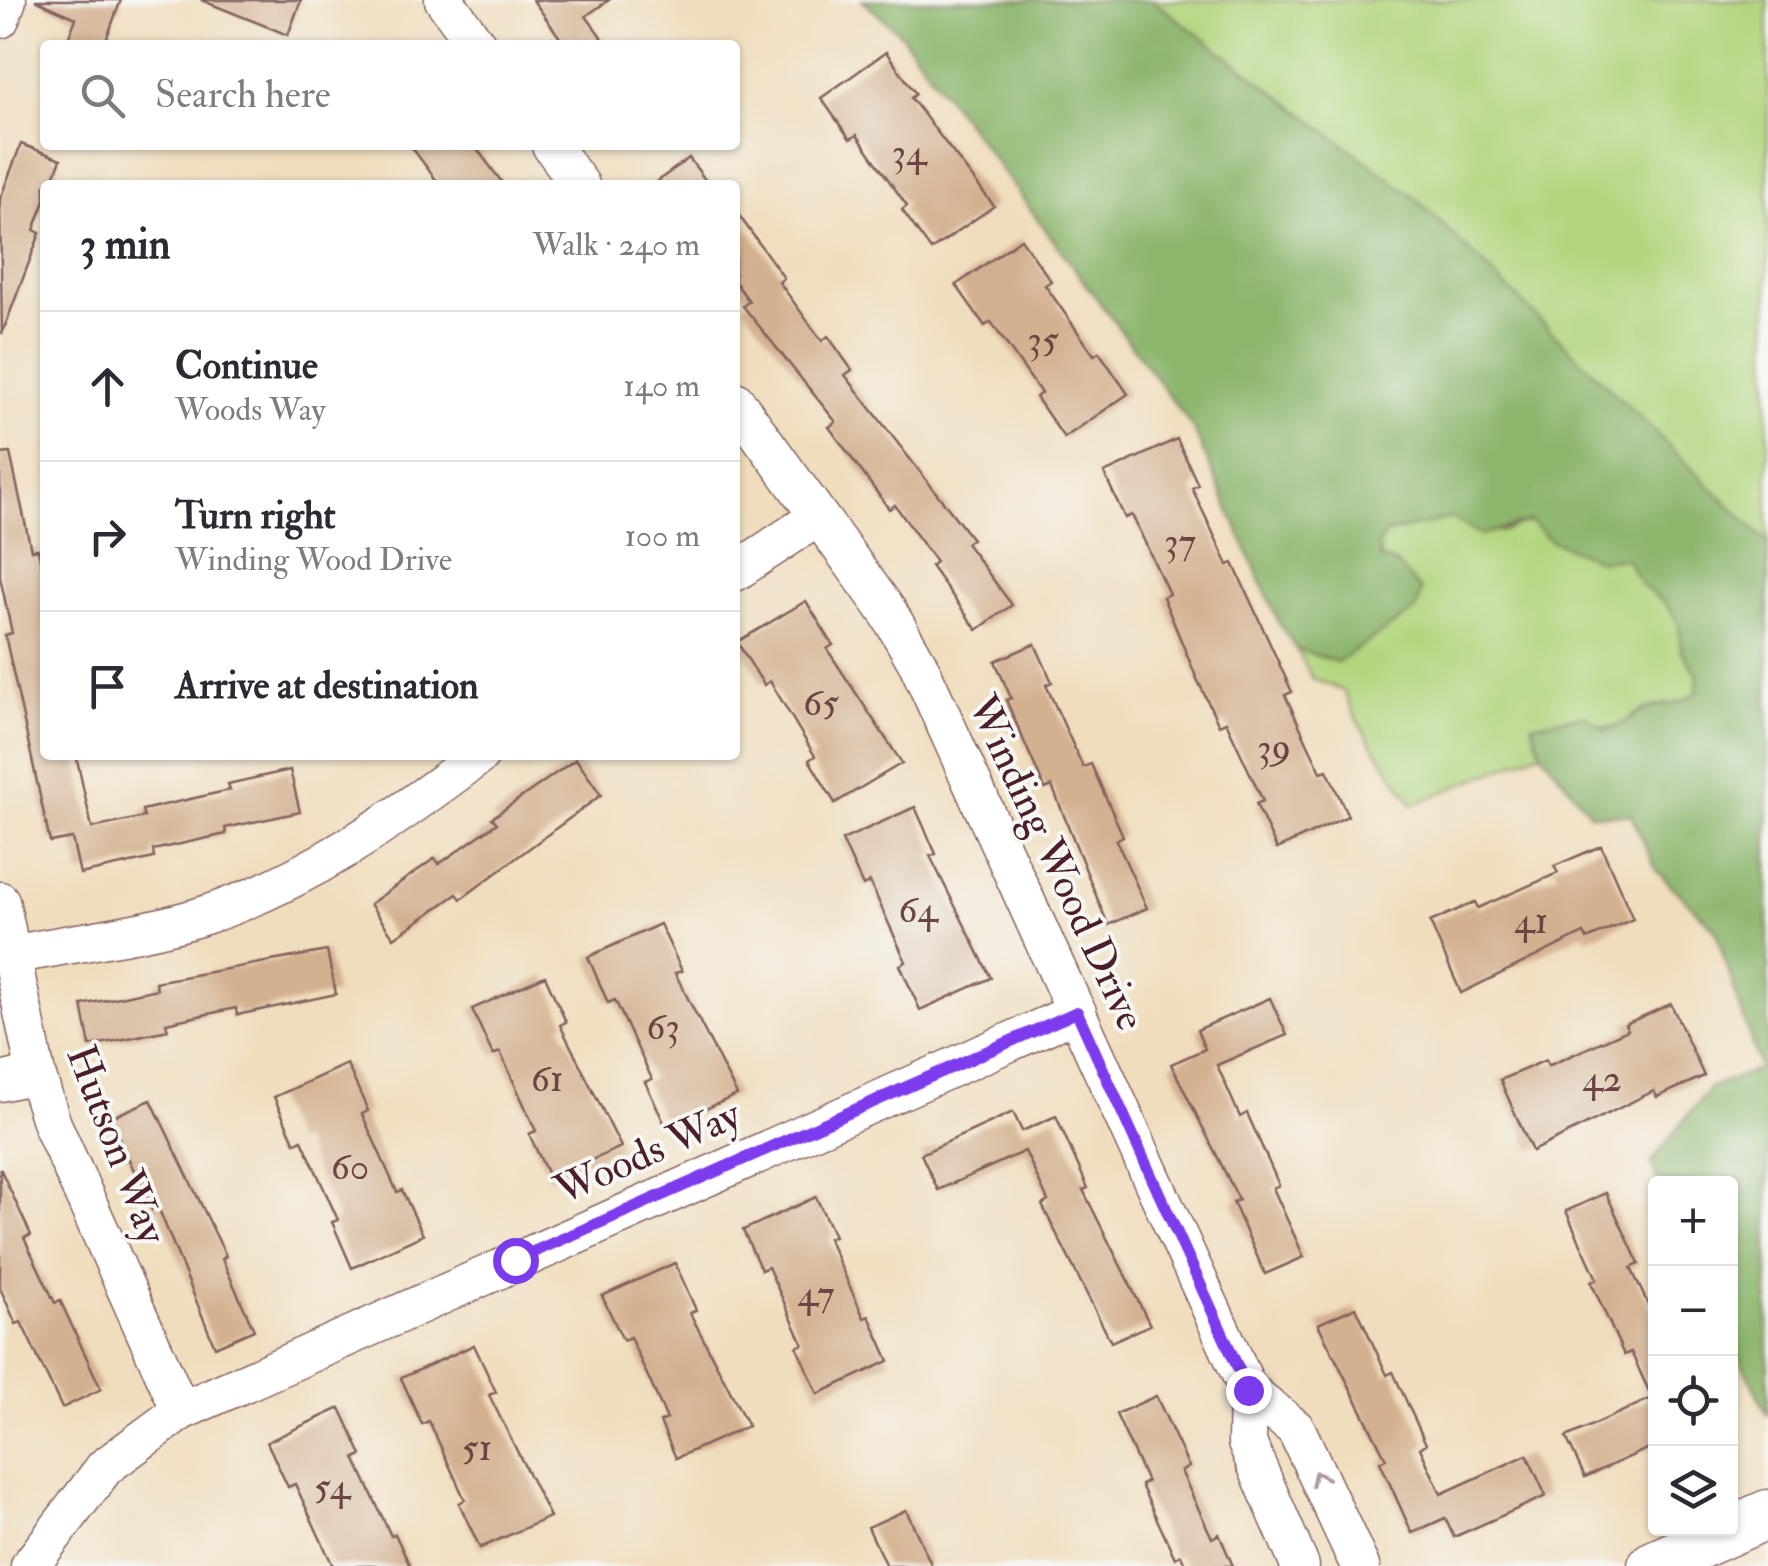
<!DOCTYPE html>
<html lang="en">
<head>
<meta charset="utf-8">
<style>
  body { margin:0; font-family:"IM FELL Double Pica",serif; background:#f2f2f3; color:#2b2b33 }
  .controls { position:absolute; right:30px; bottom:30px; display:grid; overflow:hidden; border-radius:10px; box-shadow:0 2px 8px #0004 }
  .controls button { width:90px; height:90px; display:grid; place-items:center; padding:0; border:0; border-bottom:2px solid #e1e1e2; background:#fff; color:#2b2b33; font:50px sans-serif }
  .stop { position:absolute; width:30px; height:30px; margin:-22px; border:8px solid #7c3aed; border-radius:50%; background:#fff }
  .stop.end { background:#7c3aed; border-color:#fff; box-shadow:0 2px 10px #0008 }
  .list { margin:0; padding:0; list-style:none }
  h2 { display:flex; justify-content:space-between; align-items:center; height:130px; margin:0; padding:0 40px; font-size:42px }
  h2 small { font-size:32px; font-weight:400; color:#7c7c81 }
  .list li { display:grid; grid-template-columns:65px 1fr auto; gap:30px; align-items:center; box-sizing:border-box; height:150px; padding:0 40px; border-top:2px solid #e1e1e2 }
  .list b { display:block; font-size:38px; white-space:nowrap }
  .list p { margin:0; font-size:32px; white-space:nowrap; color:#7c7c81 }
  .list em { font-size:32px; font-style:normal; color:#7c7c81 }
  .icon { flex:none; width:55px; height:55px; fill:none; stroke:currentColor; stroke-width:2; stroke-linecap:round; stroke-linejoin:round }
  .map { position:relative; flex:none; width:1768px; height:1566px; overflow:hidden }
  .search { position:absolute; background:#fff; box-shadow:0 2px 8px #0004; left:40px; top:40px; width:700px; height:110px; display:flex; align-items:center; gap:25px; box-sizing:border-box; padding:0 35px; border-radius:10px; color:#7c7c81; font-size:38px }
  .panel { position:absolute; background:#fff; box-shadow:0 2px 8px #0004; left:40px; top:180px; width:700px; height:580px; border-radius:10px }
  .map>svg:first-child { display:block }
  .green { fill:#b2d57e; stroke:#7e7a54; stroke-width:2.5 }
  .forest { fill:#8db66d; stroke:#6c6a4c; stroke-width:2.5 }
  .building { fill:#d3b190 }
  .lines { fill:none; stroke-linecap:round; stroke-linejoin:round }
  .minor-casing { stroke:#84625e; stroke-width:41 }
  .major-casing { stroke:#84625e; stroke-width:51 }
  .minor { stroke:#fff; stroke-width:38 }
  .major { stroke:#fff; stroke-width:48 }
  .oneway { stroke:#ae9aa0 }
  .route { stroke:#7c3aed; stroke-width:12 }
  .labels { text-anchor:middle; stroke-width:8; stroke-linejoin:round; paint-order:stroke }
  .number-label { font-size:38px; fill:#6c4444 }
  .street-label { font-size:42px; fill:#4a1f2b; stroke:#f6f6f2 }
</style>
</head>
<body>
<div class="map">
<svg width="1768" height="1566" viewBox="0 0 1768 1566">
  <rect width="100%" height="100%" fill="#f6f6f2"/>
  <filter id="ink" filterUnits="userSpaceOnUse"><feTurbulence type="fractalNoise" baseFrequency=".01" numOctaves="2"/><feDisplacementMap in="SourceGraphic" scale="20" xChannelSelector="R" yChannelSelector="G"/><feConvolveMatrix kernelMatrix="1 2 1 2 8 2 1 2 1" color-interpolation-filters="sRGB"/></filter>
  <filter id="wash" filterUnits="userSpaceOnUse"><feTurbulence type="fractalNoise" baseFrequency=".0048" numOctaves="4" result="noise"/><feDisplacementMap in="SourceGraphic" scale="40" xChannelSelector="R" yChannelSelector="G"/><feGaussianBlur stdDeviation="2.25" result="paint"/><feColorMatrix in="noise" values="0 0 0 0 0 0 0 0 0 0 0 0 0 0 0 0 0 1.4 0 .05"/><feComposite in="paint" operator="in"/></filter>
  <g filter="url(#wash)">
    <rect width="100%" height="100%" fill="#f0ddbd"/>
    <g class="green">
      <path d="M1152 0H1768V543L1415 199Z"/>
      <path d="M1453 517 1501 532 1530 521 1626 557 1642 586 1665 603 1679 623 1681 650 1698 675 1697 692 1683 704 1643 710 1621 727 1532 724 1541 752 1412 805C1390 765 1360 734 1344 691L1313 679 1296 649 1337 662 1406 575 1395 563 1381 559 1378 547 1386 533Z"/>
    </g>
    <path class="forest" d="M862 0H1152L1415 198 1768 543V1416L1731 1341 1730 1184 1659 1183 1651 1163 1710 1087 1760 1069 1715 929 1657 871 1631 815 1591 814 1541 752 1532 724 1585 715 1605 730C1623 727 1627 718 1642 711 1662 701 1678 708 1697 692L1698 675 1681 650 1679 623 1665 603 1642 586 1626 558 1600 561 1550 540 1530 521 1481 535 1452 518 1386 533 1378 547 1381 559 1395 563 1421 590 1416 610 1337 662 1296 649 1280 625 1193 428 899 32Z"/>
    <g id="blocks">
      <g class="building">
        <path d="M35 0H121L104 45H66L76 18Z"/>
        <path d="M201 0H301L288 35Z"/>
        <path d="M533 0H609L586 16 607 45H565Z"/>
        <path d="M886 52 916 94 911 98 994 206 931 250 902 210 907 206 857 135 850 139 821 98Z"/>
        <path d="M21 144 61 159 51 185H45V201L34 230 40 233 2 334 0 199Z"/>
        <path d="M410 145H474L504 185H440Z"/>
        <path d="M689 158 709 185H652Z"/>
        <path d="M735 210 784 278 779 282 822 341 828 336 852 370 845 375 972 539 966 543 1012 605 977 630 931 566 936 562 895 505 889 509 829 427 836 422 743 306 749 301 735 282Z"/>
        <path d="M1021 239 1051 281 1045 285 1094 355 1099 352 1128 394 1064 438 1036 397 1041 393 991 322 985 326 956 285Z"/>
        <path d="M1177 439 1198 485 1192 488 1228 565 1233 563 1292 692 1285 695 1321 772 1327 770 1348 816 1277 849 1256 804 1263 801 1226 722 1219 725 1197 679 1163 597 1169 594 1132 515 1125 518 1104 473Z"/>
        <path d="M10 453 31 550 38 549 45 582V755H76L92 828 144 817 142 810 230 790 228 784 290 770 300 812 225 828 226 834 153 850 154 858 80 874 72 838 50 842 5 635 12 633 0 577V454Z"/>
        <path d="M806 601 833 645 827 649 902 763 835 803 809 760 815 756 770 681 764 685 737 642Z"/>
        <path d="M1035 644 1052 682 1046 685 1083 767 1091 764 1123 836 1116 840 1147 908 1108 925 1052 786 1045 789 1006 700 1011 698 995 661Z"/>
        <path d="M576 759 601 795 461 899 457 894 394 938 370 904 435 858 439 864 497 823 492 818Z"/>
        <path d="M915 807 936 854 930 856 991 978 920 1010 900 965 906 962 870 882 863 886 842 840Z"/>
        <path d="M1601 846 1633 919 1587 939 1584 933 1461 993 1430 922 1475 902 1478 908 1558 873 1554 866Z"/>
        <path d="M660 924 682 971 675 973 737 1095 666 1127 645 1082 652 1079 615 1000 608 1003 588 957Z"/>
        <path d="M327 951 336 994 237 1015 236 1008 166 1023 168 1030 90 1046 82 1005 157 989 155 982Z"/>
        <path d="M545 976 566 1022 560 1025 621 1147 550 1179 529 1134 536 1131 500 1052 493 1055 472 1009Z"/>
        <path d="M1270 998 1287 1035 1217 1065 1240 1117 1247 1113 1279 1185 1273 1188 1304 1257 1265 1274 1233 1202 1239 1200 1171 1064 1205 1049 1197 1030Z"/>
        <path d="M1671 1004 1704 1076 1657 1097 1654 1091 1532 1151 1500 1080 1546 1060 1548 1066 1628 1030 1625 1024Z"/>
        <path d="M347 1064 368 1111 362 1114 397 1192 402 1190 423 1235 352 1268 332 1222 338 1220 302 1140 295 1143 274 1097Z"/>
        <path d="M151 1100 226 1256 222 1259 254 1330 215 1347 158 1207 152 1210 110 1118Z"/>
        <path d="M1013 1112 1022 1131 1056 1116 1088 1188 1083 1190 1150 1325 1111 1342 1042 1205 1048 1201 1025 1151 938 1190 921 1154Z"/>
        <path d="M0 1168 31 1235 24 1238 55 1303 60 1300 101 1389 62 1408 21 1322 16 1324 0 1288Z"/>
        <path d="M1606 1193 1639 1264 1631 1268 1656 1322V1445L1585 1477 1566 1437 1652 1398 1631 1352 1624 1355 1591 1282 1597 1279 1566 1211Z"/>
        <path d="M816 1197 834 1236 828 1238 864 1318 869 1316 889 1361 818 1394 797 1347 803 1344 768 1267 761 1270 743 1230Z"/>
        <path d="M675 1263 696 1310 690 1313 748 1426 676 1458 660 1422 667 1419 630 1337 623 1340 602 1296Z"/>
        <path d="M1356 1307 1387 1375 1393 1372 1426 1444 1420 1448 1441 1494 1527 1455 1546 1496 1454 1537 1445 1518 1412 1533 1380 1462 1386 1459 1318 1324Z"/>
        <path d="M474 1345 496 1392 489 1395 550 1517 480 1548 459 1503 465 1500 429 1421 422 1424 401 1378Z"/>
        <path d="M1156 1396 1189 1467 1181 1471 1212 1538 1219 1534 1233 1566H1186L1181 1555 1175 1558 1141 1485 1147 1482 1116 1414Z"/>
        <path d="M340 1408 362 1455 355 1458 391 1536 395 1534 410 1566H333L295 1484 288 1487 267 1442Z"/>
        <path d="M906 1510 932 1566H886L868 1527Z"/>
      </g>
    </g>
  </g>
  <g filter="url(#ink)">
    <use href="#blocks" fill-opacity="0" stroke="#84625e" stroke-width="2.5"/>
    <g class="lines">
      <g class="minor-casing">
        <g id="minor">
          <path d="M444 0 477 45"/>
          <path d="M0 19 7 0"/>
          <path d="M551 145 580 185"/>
          <path d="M735 401 888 612 918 664 1248 1390"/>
          <path d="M735 572 818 517"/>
          <path d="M0 901 36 1074 52 1124 181 1411"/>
          <path d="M13 955C75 942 142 935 202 916 305 883 394 820 480 755"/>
          <path d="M0 1082 36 1074"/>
          <path d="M30 1566 105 1467 181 1411 1077 1012"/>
          <path d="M1300 1566 1247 1443 1248 1390 1296 1429 1360 1566"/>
        </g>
      </g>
      <g class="major-casing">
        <path id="major" d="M1652 1566 1768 1514"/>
      </g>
      <use href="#minor" class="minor"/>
      <use href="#major" class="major"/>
    </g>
    <defs><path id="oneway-chevron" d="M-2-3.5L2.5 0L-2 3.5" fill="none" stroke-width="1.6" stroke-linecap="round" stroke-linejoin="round" transform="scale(2.5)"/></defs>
    <use class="oneway" href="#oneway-chevron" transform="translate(1318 1478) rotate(-115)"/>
  </g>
  <g class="lines" filter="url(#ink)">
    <path class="route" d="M515 1260 1077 1012 1248 1390"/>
  </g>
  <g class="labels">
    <g class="number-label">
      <text x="909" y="165">34</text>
      <text x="1043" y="352">35</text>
      <text x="1180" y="554">37</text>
      <text x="821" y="715">65</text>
      <text x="1274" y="760">39</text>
      <text x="918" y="922">64</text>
      <text x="1531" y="933">41</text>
      <text x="663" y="1039">63</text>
      <text x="547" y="1091">61</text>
      <text x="1602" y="1091">42</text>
      <text x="350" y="1179">60</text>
      <text x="816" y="1306">47</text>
      <text x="477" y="1460">51</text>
      <text x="332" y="1499">54</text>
    </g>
    <g class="street-label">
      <text transform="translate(1058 862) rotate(65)" y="15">Winding Wood Drive</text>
      <text transform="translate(118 1144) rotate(69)" y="15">Hutson Way</text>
      <text transform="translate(647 1151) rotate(-24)" y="15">Woods Way</text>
    </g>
  </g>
</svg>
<div class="controls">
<button>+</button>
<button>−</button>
<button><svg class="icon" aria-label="locate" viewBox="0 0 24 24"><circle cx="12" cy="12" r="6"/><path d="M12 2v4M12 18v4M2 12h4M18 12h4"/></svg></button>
<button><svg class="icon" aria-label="layers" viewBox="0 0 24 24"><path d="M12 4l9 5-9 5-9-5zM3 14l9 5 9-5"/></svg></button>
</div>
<div class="stop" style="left:515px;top:1260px"></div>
<div class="stop end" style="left:1248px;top:1390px"></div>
<div class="search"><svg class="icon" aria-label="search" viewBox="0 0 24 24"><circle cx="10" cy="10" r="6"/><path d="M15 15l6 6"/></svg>Search here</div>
<section class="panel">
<h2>3 min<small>Walk · 240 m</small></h2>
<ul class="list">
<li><svg class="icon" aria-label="ahead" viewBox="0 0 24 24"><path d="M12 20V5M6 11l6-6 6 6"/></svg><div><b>Continue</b><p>Woods Way</p></div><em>140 m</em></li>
<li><svg class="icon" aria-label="right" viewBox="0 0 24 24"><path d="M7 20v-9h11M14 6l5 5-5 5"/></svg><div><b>Turn right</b><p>Winding Wood Drive</p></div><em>100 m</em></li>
<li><svg class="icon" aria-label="arrive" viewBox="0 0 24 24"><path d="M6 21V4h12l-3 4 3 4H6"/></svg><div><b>Arrive at destination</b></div></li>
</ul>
</section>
</div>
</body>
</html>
